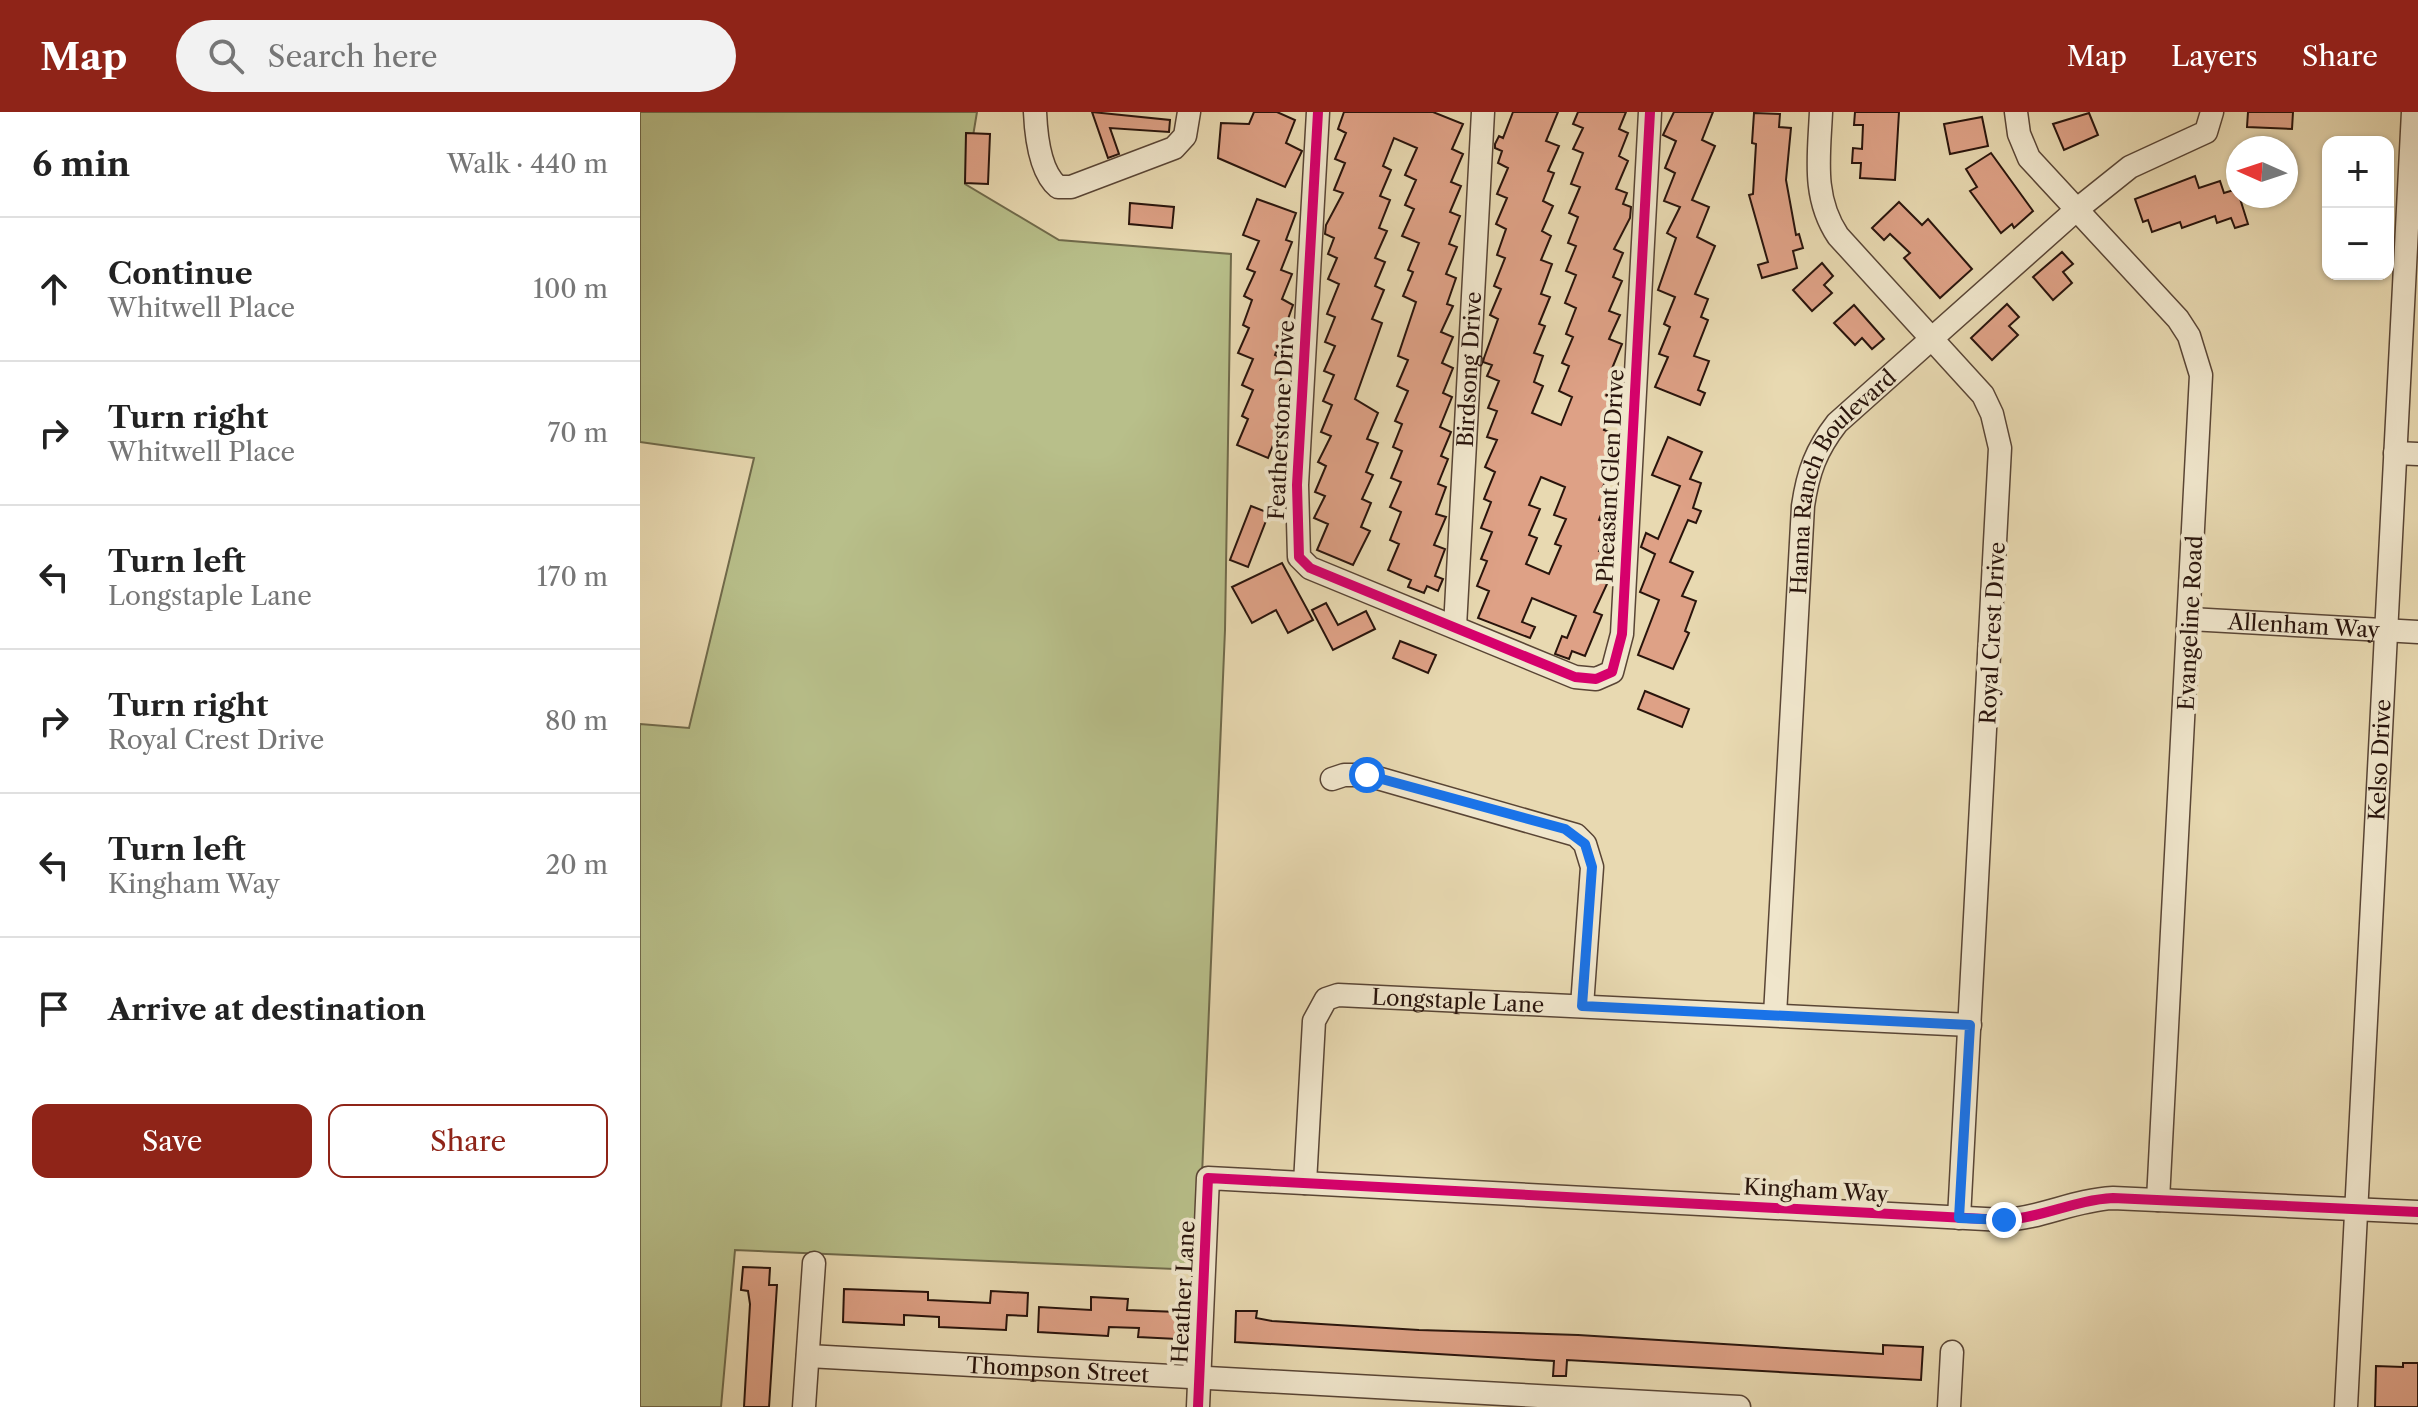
<!DOCTYPE html>
<html lang="en">
<head>
<meta charset="utf-8">
<style>
  body { margin:0; font-family:"Libre Caslon Text",serif; background:#f2f2f2; color:#222 }
  .controls { position:absolute; right:24px; top:24px; display:grid; overflow:hidden; border-radius:16px; box-shadow:0 2px 6px #0004 }
  .controls button { width:72px; height:72px; display:grid; place-items:center; padding:0; border:0; border-bottom:2px solid #e0e0e0; background:#fff; color:#222; font:40px sans-serif }
  .compass { position:absolute; left:1586px; top:24px; width:72px; height:72px; border-radius:50%; background:#fff; box-shadow:0 2px 6px #0004; rotate:273deg }
  .stop { position:absolute; width:24px; height:24px; margin:-18px; border:6px solid #1a73e8; border-radius:50%; background:#fff }
  .stop.end { background:#1a73e8; border-color:#fff; box-shadow:0 2px 8px #0008 }
  .list { margin:0; padding:0; list-style:none }
  h2 { display:flex; justify-content:space-between; align-items:center; height:104px; margin:0; padding:0 32px; font-size:34px }
  h2 small { font-size:26px; font-weight:400; color:#767676 }
  .list li { display:grid; grid-template-columns:52px 1fr auto; gap:24px; align-items:center; box-sizing:border-box; height:144px; padding:0 32px; border-top:2px solid #e0e0e0 }
  .list b { display:block; font-size:30px; white-space:nowrap }
  .list p { margin:0; font-size:26px; white-space:nowrap; color:#767676 }
  .list em { font-size:26px; font-style:normal; color:#767676 }
  .actions { display:flex; gap:16px; padding:24px 32px }
  .actions a { flex:1; padding:18px 0; border:2px solid #8f2418; border-radius:16px; text-align:center; font-size:28px; color:#8f2418 }
  .actions .main { background:#8f2418; color:#fff }
  .icon { flex:none; width:44px; height:44px; fill:none; stroke:currentColor; stroke-width:2; stroke-linecap:round; stroke-linejoin:round }
  .map { position:relative; flex:none; width:1778px; height:1295px; overflow:hidden }
  header { display:flex; align-items:center; gap:48px; box-sizing:border-box; height:112px; padding:0 40px; background:#8f2418; color:#fff }
  header strong { font-size:38px }
  nav { display:flex; gap:44px; margin-inline-start:auto; font-size:28px }
  .search { width:560px; height:72px; background:#f2f2f2; display:flex; align-items:center; gap:20px; box-sizing:border-box; padding:0 28px; border-radius:44px; color:#767676; font-size:30px }
  main { display:flex }
  aside { flex:1; background:#fff }
  .map>svg:first-child { display:block }
  .grass { fill:#b8bf8a; stroke:#706a4b; stroke-width:2 }
  .building { fill:#dea186; stroke:#29140c; stroke-width:2; fill-rule:evenodd }
  .lines { fill:none; stroke-linecap:round; stroke-linejoin:round }
  .minor-casing { stroke:#594535; stroke-width:25 }
  .minor { stroke:#f0e6cc; stroke-width:22 }
  .cycleway-casing { stroke:#f0e6cc; stroke-width:15 }
  .cycleway { stroke:#d6006c; stroke-width:10 }
  .route { stroke:#1a73e8; stroke-width:10 }
  .labels { text-anchor:middle; stroke-width:8; stroke-linejoin:round; paint-order:stroke }
  .street-label { font-size:22px; fill:#29140c; stroke:#f0e6cc }
</style>
</head>
<body>
<header>
<strong>Map</strong>
<div class="search"><svg class="icon" aria-label="search" viewBox="0 0 24 24"><circle cx="10" cy="10" r="6"/><path d="M15 15l6 6"/></svg>Search here</div>
<nav><a>Map</a><a>Layers</a><a>Share</a></nav>
</header>
<main>
<aside>
<h2>6 min<small>Walk · 440 m</small></h2>
<ul class="list">
<li><svg class="icon" aria-label="ahead" viewBox="0 0 24 24"><path d="M12 20V5M6 11l6-6 6 6"/></svg><div><b>Continue</b><p>Whitwell Place</p></div><em>100 m</em></li>
<li><svg class="icon" aria-label="right" viewBox="0 0 24 24"><path d="M7 20v-9h11M14 6l5 5-5 5"/></svg><div><b>Turn right</b><p>Whitwell Place</p></div><em>70 m</em></li>
<li><svg class="icon" aria-label="left" viewBox="0 0 24 24"><path d="M17 20v-9H6M10 6l-5 5 5 5"/></svg><div><b>Turn left</b><p>Longstaple Lane</p></div><em>170 m</em></li>
<li><svg class="icon" aria-label="right" viewBox="0 0 24 24"><path d="M7 20v-9h11M14 6l5 5-5 5"/></svg><div><b>Turn right</b><p>Royal Crest Drive</p></div><em>80 m</em></li>
<li><svg class="icon" aria-label="left" viewBox="0 0 24 24"><path d="M17 20v-9H6M10 6l-5 5 5 5"/></svg><div><b>Turn left</b><p>Kingham Way</p></div><em>20 m</em></li>
<li><svg class="icon" aria-label="arrive" viewBox="0 0 24 24"><path d="M6 21V4h12l-3 4 3 4H6"/></svg><div><b>Arrive at destination</b></div></li>
</ul>
<div class="actions"><a class="main">Save</a><a>Share</a></div>
</aside>
<div class="map">
<svg width="1778" height="1295" viewBox="0 0 1778 1295">
  <rect width="100%" height="100%" fill="#e8d9b1"/>
  <filter id="stains"><feTurbulence type="fractalNoise" baseFrequency=".0025" numOctaves="4"/><feColorMatrix values="0 0 0 0 .2 0 0 0 0 .09 0 0 0 0 .02 0 0 0 .5 -.17"/></filter>
  <radialGradient id="worn" r=".72"><stop offset=".6" stop-color="#630" stop-opacity="0"/><stop offset="1" stop-color="#630" stop-opacity=".3"/></radialGradient>
  <path class="grass" d="M0 0H337L325 72 419 128 591 142 585 518 558 1158 95 1138 81 1295H0V612L49 616 114 346 0 330Z"/>
  <g class="building">
    <path d="M452 0 530 8 529 20 470 16 479 42 468 46Z"/>
    <path d="M614 0H637L655 8 646 31 662 39 645 75 578 46 581 11 609 12Z"/>
    <path d="M704 0H793L823 12 812 37 823 42 811 70 821 74 810 100 820 104 809 132 817 135 806 162 816 166 807 192 813 194 801 220 813 225 802 251 813 256 803 281 812 285 800 315 811 320 801 344 808 347 798 372 806 375 796 402 806 405 794 433 805 437 795 464 803 467 798 479 787 474 784 481 768 475 771 468 748 458 759 432 750 428 761 400 750 395 761 370 751 366 762 339 753 335 762 312 755 309 768 279 757 274 768 248 758 244 776 190 763 184 773 160 768 158 779 131 762 124 774 97 765 93 776 68 765 63 777 36 754 26 743 54 751 58 740 84 750 88 739 116 747 119 735 146 745 150 735 174 744 178 732 207 742 211 715 287 738 301 727 327 738 331 726 360 733 363 722 387 731 391 721 415 730 419 713 453 677 438 688 412 674 406 685 384 675 380 686 354 678 350 691 324 681 320 692 293 683 289 694 263 684 259 695 234 685 230 695 205 687 202 699 172 688 167 697 146 688 142 694 126 685 122 686 113 703 81 694 78 705 51 695 47 706 21 698 17Z"/>
    <path d="M873 0H918L906 29 919 34 908 59 914 61 903 89 913 94 902 119 911 124 901 148 912 152 901 182 910 185 899 212 905 214 894 241 903 244 894 270 903 274 892 301 921 313 932 285 919 279 929 254 922 251 933 225 926 222 936 196 925 191 936 163 926 159 936 134 928 131 938 105 929 101 940 75 931 72 943 41 933 37 943 16 933 12 938 0H986L979 17 988 21 979 44 988 49 976 77 987 81 983 92 991 95 990 106 974 137 983 141 973 165 982 169 969 199 980 203 969 227 982 232 971 259 978 262 968 287 975 290 964 318 977 323 966 350 973 353 962 377 970 380 959 408 970 412 959 439 970 444 959 468 967 472 954 500 962 503 945 544 932 539 929 547 915 542 922 524 927 526 936 504 892 486 882 510 895 515 890 526 838 506 849 479 837 474 847 449 841 447 852 420 841 416 851 390 844 387 855 360 845 355 857 328 847 325 857 299 848 296 859 269 847 264 852 253 843 250 844 246 858 207 850 203 861 177 854 174 865 146 857 143 866 117 856 112 867 86 857 82 868 56 858 51 862 39 855 36V32L859 24 863 26ZM901 365 925 375 914 403 926 407 915 432 921 434 909 462 886 452 897 426 889 423 900 397 889 393Z"/>
    <path d="M1034 0H1073L1062 28 1075 34 1052 88 1069 95 1057 125 1075 134 1055 182 1068 187 1061 205 1068 208 1054 244 1069 249 1058 278 1065 281 1060 293 1015 275 1028 245 1019 242 1030 215 1024 212 1035 185 1018 178 1036 126 1027 121 1040 95 1024 89 1035 61 1025 56 1036 29 1023 23Z"/>
    <path d="M1215 0H1259L1255 68 1220 66 1221 51H1212L1213 36 1222 37 1223 13H1214Z"/>
    <path d="M1608 0H1653L1652 17 1607 15Z"/>
    <path d="M1114 1 1140 2 1139 15 1151 16 1146 68 1156 123 1159 122 1163 136 1153 139 1157 156 1122 166 1118 153 1128 150 1109 83 1113 82 1116 32 1112 31Z"/>
    <path d="M1449 1 1458 23 1424 38 1413 12Z"/>
    <path d="M1342 5 1348 34 1310 42 1304 12Z"/>
    <path d="M326 21 350 22 348 72 325 71Z"/>
    <path d="M1351 41 1393 99 1374 116 1372 112 1361 121 1330 79 1337 75 1326 57Z"/>
    <path d="M1555 64 1559 76 1580 69 1584 81 1597 77 1608 112 1595 116 1591 106 1577 111 1575 104 1542 116 1540 110 1512 120 1508 108 1503 110 1495 87Z"/>
    <path d="M617 87 656 101 646 128 652 130 641 158 652 162 642 187 653 193 635 243 649 249 637 276 647 280 635 307 642 310 628 346 597 333 608 307 602 304 613 278 602 273 613 247 598 241 609 216 603 213 612 188 604 184 615 160 607 157 619 129 603 123Z"/>
    <path d="M1259 90 1282 113 1288 107 1332 157 1300 186 1264 146 1270 141 1250 122 1244 128 1232 116Z"/>
    <path d="M490 91 534 95 532 116 489 112Z"/>
    <path d="M1422 140 1433 152 1423 160 1432 171 1413 188 1393 165Z"/>
    <path d="M1182 151 1193 164 1184 173 1192 181 1172 199 1153 178Z"/>
    <path d="M1367 192 1379 205 1369 214 1378 223 1352 248 1331 226Z"/>
    <path d="M1214 193 1244 227 1232 237 1222 226 1215 233 1194 211Z"/>
    <path d="M1028 325 1062 340 1050 367 1061 371 1053 396 1061 399 1056 411 1048 408 1030 450 1053 460 1042 484 1056 489 1045 519 1049 521 1033 557 998 543 1019 488 1000 480 1015 442 1001 435 1006 421 1018 427 1040 374 1012 363Z"/>
    <path d="M611 394 629 401 608 455 590 448Z"/>
    <path d="M642 451 673 508 648 521 636 498 612 511 592 475Z"/>
    <path d="M686 491 698 513 726 499 735 517 693 538 672 498Z"/>
    <path d="M760 529 796 543 788 561 753 546Z"/>
    <path d="M1005 579 1049 597 1042 615 998 597Z"/>
    <path d="M103 1155 130 1156 129 1173H137L129 1295H104L110 1192 108 1179 101 1178Z"/>
    <path d="M204 1177 288 1180V1188L350 1191 351 1179 388 1181 387 1204 367 1203 366 1218 299 1215V1205L264 1203V1213L203 1210Z"/>
    <path d="M451 1185 488 1187 487 1198 538 1200 537 1227 498 1225 499 1216 469 1215 468 1224 398 1220 399 1195 451 1198Z"/>
    <path d="M596 1199H617L616 1206 632 1209 779 1218 938 1223 1243 1242V1233L1283 1235 1281 1268 927 1248 926 1264H913L914 1249 595 1230Z"/>
    <path d="M1763 1251H1778V1295H1735L1736 1254 1763 1255Z"/>
  </g>
  <g class="lines">
    <g class="minor-casing">
      <g id="minor">
        <path d="M395 0C396 23 400 60 418 75H431L534 36 545 24 549 0"/>
        <path d="M678 0 657 373 659 445 670 456 935 565 956 567 972 560 982 522 1010 0"/>
        <path d="M1181 0C1179 44 1172 85 1198 124L1343 283 1352 302 1360 336 1319 1106"/>
        <path d="M1376 0 1379 22 1389 46 1538 207 1549 224 1561 263 1518 1088"/>
        <path d="M1755 341 1778 342"/>
        <path id="s1" d="M1550 507 1778 520"/>
        <path id="s2" d="M815 515 843 0"/>
        <path d="M692 667 704 663H727L936 723 945 732 952 755 942 894"/>
        <path id="s3" d="M1135 903 1163 394C1168 360 1176 338 1197 311L1435 99 1490 55 1566 20 1572 0"/>
        <path id="s4" d="M665 1071 674 909 686 887 698 883 1330 913"/>
        <path id="s5" d="M168 1244 1099 1295"/>
        <path d="M164 1295 174 1151"/>
        <path d="M558 1295 568 1066 1364 1108C1402 1106 1434 1088 1473 1086L1778 1100"/>
        <path d="M1309 1295 1312 1240"/>
        <path id="s6" d="M1706 1295 1773 0"/>
      </g>
    </g>
    <use href="#minor" class="minor"/>
    <g class="cycleway-casing">
      <g id="cycleway">
        <path d="M678 0 657 373 659 445 670 456 935 565 956 567 972 560 982 522 1010 0"/>
        <path d="M558 1295 568 1066 1364 1108C1402 1106 1434 1088 1473 1086L1778 1100"/>
      </g>
    </g>
    <use href="#cycleway" class="cycleway"/>
  </g>
  <g class="lines">
    <path class="route" d="M727 663 925 717 945 732 952 755 942 894 1330 913 1319 1106 1364 1108"/>
  </g>
  <g class="labels">
    <g class="street-label">
      <text dy="8" stroke="none"><textPath href="#s2" startOffset="258">Birdsong Drive</textPath></text>
      <text transform="translate(641 308) rotate(-87)" y="8">Featherstone Drive</text>
      <text transform="translate(970 364) rotate(-87)" y="8">Pheasant Glen Drive</text>
      <text dy="8" stroke="none"><textPath href="#s3" startOffset="548">Hanna Ranch Boulevard</textPath></text>
      <text transform="translate(1550 511) rotate(-87)" y="8">Evangeline Road</text>
      <text dy="8" stroke="none"><textPath href="#s1" startOffset="114">Allenham Way</textPath></text>
      <text transform="translate(1352 521) rotate(-87)" y="8">Royal Crest Drive</text>
      <text dy="8" stroke="none"><textPath href="#s6" startOffset="648">Kelso Drive</textPath></text>
      <text dy="8" stroke="none"><textPath href="#s4" startOffset="320">Longstaple Lane</textPath></text>
      <text transform="translate(1176 1078) rotate(3)" y="8">Kingham Way</text>
      <text transform="translate(543 1180) rotate(-87)" y="8">Heather Lane</text>
      <text dy="8" stroke="none"><textPath href="#s5" startOffset="250">Thompson Street</textPath></text>
    </g>
  </g>
  <rect width="100%" height="100%" filter="url(#stains)"/>
  <rect width="100%" height="100%" fill="url(#worn)"/>
</svg>
<div class="controls">
<button>+</button>
<button>−</button>
</div>
<svg class="compass" viewBox="-18 -18 36 36"><path d="M0-13l5 13h-10z" fill="#e53935"/><path d="M0 13l5-13h-10z" fill="#767676"/></svg>
<div class="stop" style="left:727px;top:663px"></div>
<div class="stop end" style="left:1364px;top:1108px"></div>
</div>
</main>
</body>
</html>
